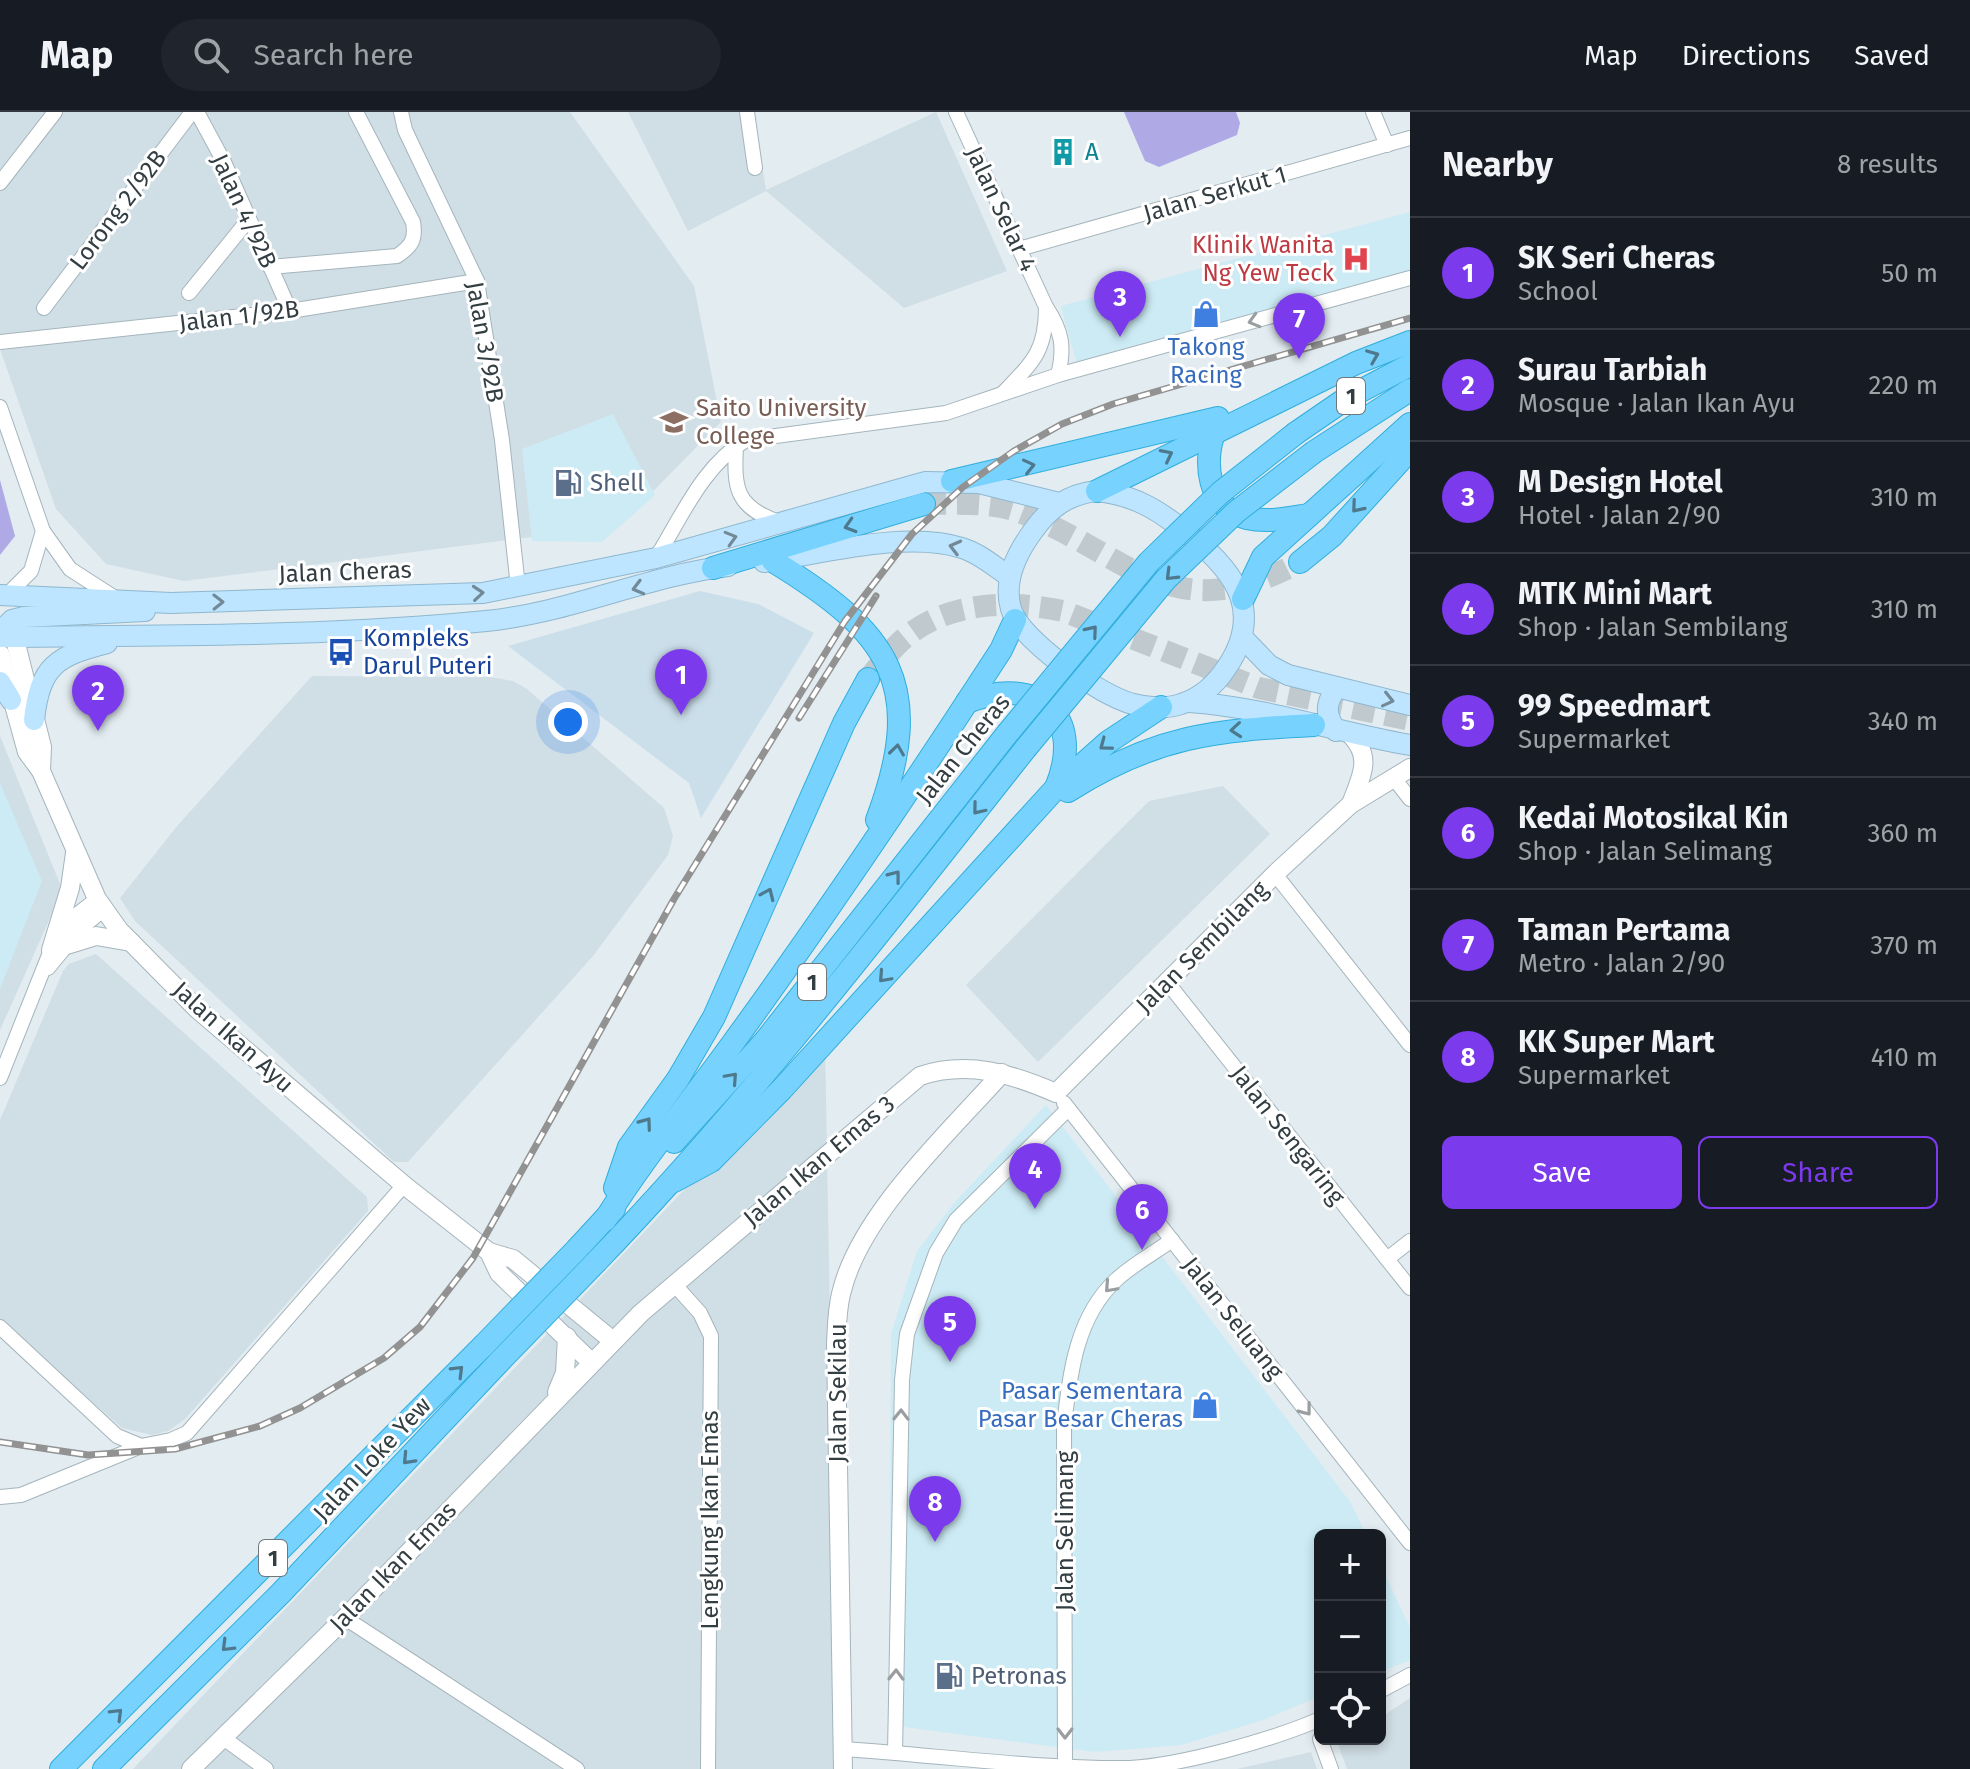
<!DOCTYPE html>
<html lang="en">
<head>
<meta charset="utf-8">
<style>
  body { margin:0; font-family:"Fira Sans",sans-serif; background:#20242c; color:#f1f3f6 }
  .controls { position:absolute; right:24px; bottom:24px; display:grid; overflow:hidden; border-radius:12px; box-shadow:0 4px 12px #0003 }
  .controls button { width:72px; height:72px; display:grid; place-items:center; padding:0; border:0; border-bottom:2px solid #363941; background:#171b24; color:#f1f3f6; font:40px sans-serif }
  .you { position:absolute; left:568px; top:610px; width:28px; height:28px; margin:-20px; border:6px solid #fff; border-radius:50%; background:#1a73e8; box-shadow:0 0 0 12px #1a73e833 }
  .badge { display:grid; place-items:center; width:52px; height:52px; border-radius:50%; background:#7c3aed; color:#fff; font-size:26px; font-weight:700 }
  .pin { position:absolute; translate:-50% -66px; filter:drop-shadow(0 2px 4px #0008) }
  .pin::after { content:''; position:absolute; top:42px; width:28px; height:24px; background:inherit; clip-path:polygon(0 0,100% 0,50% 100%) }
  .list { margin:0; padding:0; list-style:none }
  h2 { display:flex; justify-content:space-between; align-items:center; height:104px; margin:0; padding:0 32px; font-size:34px }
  h2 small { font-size:26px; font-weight:400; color:#9ea1a6 }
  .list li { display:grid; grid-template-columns:52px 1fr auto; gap:24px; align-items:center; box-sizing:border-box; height:112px; padding:0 32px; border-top:2px solid #363941 }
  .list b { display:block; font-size:30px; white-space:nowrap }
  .list p { margin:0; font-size:26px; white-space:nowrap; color:#9ea1a6 }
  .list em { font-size:26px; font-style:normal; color:#9ea1a6 }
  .actions { display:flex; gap:16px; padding:24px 32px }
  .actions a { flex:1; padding:18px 0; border:2px solid #7c3aed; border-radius:12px; text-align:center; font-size:28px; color:#7c3aed }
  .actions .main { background:#7c3aed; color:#fff }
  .icon { flex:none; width:44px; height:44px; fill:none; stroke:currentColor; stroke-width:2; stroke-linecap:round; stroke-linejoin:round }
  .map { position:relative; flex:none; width:1410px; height:1657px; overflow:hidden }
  header { display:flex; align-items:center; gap:48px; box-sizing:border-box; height:112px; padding:0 40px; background:#171b24; border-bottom:2px solid #363941 }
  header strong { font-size:38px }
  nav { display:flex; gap:44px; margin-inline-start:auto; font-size:28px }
  .search { width:560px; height:72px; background:#20242c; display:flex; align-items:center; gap:20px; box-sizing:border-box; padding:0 28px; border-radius:44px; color:#9ea1a6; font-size:30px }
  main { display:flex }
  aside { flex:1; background:#171b24 }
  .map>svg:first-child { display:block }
  .residential { fill:#d0dee5 }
  .commercial { fill:#ccebf4 }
  .education { fill:#cbdfeb }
  .green { fill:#afaae6 }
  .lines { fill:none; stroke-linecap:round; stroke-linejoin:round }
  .trunk-tunnel { stroke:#bfc9ce; stroke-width:22; stroke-dasharray:22 11; stroke-linecap:butt }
  .minor-casing { stroke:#a5b5bc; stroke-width:16 }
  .tertiary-casing { stroke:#a5b5bc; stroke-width:20 }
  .secondary-casing { stroke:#8fb7ce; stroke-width:22 }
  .trunk-casing { stroke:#30aedd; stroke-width:24 }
  .minor { stroke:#fff; stroke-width:14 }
  .tertiary { stroke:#fff; stroke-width:18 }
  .secondary { stroke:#bee5ff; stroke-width:20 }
  .trunk { stroke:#77d2fe; stroke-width:22 }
  .rail-casing { stroke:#929292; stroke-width:7 }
  .rail { stroke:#fff; stroke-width:4; stroke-dasharray:12; stroke-linecap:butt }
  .trunk-bridge-casing { stroke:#30aedd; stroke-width:24; stroke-linecap:butt }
  .trunk-bridge { stroke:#77d2fe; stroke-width:22 }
  .oneway { stroke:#999ea0 }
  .oneway2 { stroke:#4e798d }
  .oneway3 { stroke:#728997 }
  .labels { text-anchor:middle; stroke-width:6; stroke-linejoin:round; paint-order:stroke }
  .shield { fill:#fff; stroke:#70787b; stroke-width:2 }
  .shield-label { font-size:22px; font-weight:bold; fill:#333e42 }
  .culture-label { font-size:24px; fill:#0d838f; stroke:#fff; text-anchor:start }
  .street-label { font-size:24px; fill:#333e42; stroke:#fff }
  .health-label { font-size:24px; fill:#be3a42; stroke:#fff; text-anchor:end }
  .shop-label { font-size:24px; fill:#366cbe; stroke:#fff }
  .education-label { font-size:24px; fill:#785e54; stroke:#fff; text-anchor:start }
  .service-label { font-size:24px; fill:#4e5e75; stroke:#fff; text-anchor:start }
  .transit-label { font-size:24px; fill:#164399; stroke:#fff; text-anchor:start }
</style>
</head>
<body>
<header>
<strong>Map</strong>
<div class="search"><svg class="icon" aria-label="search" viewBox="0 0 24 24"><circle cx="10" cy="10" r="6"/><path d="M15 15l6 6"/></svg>Search here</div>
<nav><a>Map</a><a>Directions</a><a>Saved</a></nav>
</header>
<main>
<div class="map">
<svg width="1410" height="1657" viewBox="0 0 1410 1657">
  <rect width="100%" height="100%" fill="#e2ecf1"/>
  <g class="residential">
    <path d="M0 0H570L694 174 721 310 619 414 184 469 106 452 56 397 0 237Z"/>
    <path d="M628 0H754L766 78 936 0 1007 159 904 196 766 79 688 119Z"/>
    <path d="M312 564 490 565 513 569 527 577 664 696 673 724 668 743 593 844 408 1050H394L135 809 120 786 178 713Z"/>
    <path d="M0 624 60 772 59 786 0 918Z"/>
    <path d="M1223 674 1270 722 1038 950 966 873 1149 689Z"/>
    <path d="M96 842 367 1085 368 1099 185 1307 168 1319 152 1323 122 1316 0 1209V1008L63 859 69 852Z"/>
    <path d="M825 930 838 1657H133Z"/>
    <path d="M1410 1586V1657H1347L1337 1629 1380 1627V1606Z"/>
    <path d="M1311 1640 1317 1657H1237Z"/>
  </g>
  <g class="commercial">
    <path d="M1410 100V160L1077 252 1061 194Z"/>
    <path d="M613 302 655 383 602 430 532 429 522 337Z"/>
    <path d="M0 671 42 769 0 877Z"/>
    <path d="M1046 993 1351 1391 1366 1423H1320V1584L1263 1608 1181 1633 1095 1640 889 1613 891 1222 917 1139 955 1090Z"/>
    <path d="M1380 1452 1410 1516V1548L1380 1560Z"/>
  </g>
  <path class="education" d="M700 479 758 492 814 521 701 706 689 671 508 534Z"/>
  <g class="green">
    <path d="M1124 0H1236L1240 11 1237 23 1159 55 1145 49Z"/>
    <path d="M0 368 15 424 0 443Z"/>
  </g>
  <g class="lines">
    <g class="trunk-tunnel">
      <path d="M924 392C956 392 992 389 1022 401 1133 445 1172 519 1300 450"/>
      <path d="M868 567C880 553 892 536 906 525 949 489 1011 488 1063 499L1259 576 1410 608"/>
    </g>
    <g class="minor-casing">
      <g id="minor">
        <path d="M197 0 224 50 290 199"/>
        <path d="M401 0 405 18 477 169 502 328 518 475"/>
        <path d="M747 0 755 56"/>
        <path d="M956 0 1046 195C1062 219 1065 235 1058 263"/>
        <path d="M1373 0 1387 33"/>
        <path d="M0 71 55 0"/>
        <path d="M1019 137 1410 26"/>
        <path d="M270 155 397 144C412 134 416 127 413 110L356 0"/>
        <path d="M189 181 249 107"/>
        <path d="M44 196 192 0"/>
        <path d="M0 230 290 199 477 169"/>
        <path d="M1004 280C1033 250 1046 239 1046 195"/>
        <path d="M0 295 43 419 70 457 115 486"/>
        <path d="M736 334C734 376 735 395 779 410"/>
        <path d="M656 446C681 406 703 353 746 328L946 301 1058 263 1410 166"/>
        <path d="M7 483 31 459 43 419"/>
        <path d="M1393 665 1410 687"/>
        <path d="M1275 762 1410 933"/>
        <path d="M48 856 81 816 104 797"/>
        <path d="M1167 870 1410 1176"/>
        <path d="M0 966 51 838 75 804 97 787"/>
        <path d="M1064 991 1410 1431"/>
        <path d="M1387 1147 1410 1129"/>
        <path d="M674 1172 700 1201 711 1224 708 1657"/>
        <path d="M0 1215 117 1324 141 1334"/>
        <path d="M0 1385 21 1383 141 1334 171 1328 187 1321 404 1073"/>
        <path d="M345 1506 577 1657"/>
        <path d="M1380 1579 1410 1563"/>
        <path d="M222 1625 266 1657"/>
        <path d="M1320 1627 1331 1657"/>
        <path d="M842 1637C937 1643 1034 1657 1130 1656 1182 1653 1272 1628 1320 1607"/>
        <path d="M895 1641 902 1268 907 1222 936 1141 956 1108 1068 997"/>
        <path d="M1065 1655 1064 1313C1070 1262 1076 1205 1116 1168 1132 1153 1154 1141 1172 1128"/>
      </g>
    </g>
    <g class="tertiary-casing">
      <g id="tertiary">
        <path d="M14 524 42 635 41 659"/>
        <path d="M0 542 27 640 41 659 97 787 119 818 197 897 404 1073 489 1140 513 1147 613 1229"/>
        <path d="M1351 692C1361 665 1373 646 1351 623"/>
        <path d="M67 833 96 824 131 830"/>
        <path d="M51 838 70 776 75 741"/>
        <path d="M489 1140 499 1161 591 1250"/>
        <path d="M557 1280 565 1261 567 1225"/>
        <path d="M191 1657 345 1506 641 1201 920 964C968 948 1012 962 1056 981L1275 762 1351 692 1410 656"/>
        <path d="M843 1657 836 1231C837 1215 837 1198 841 1182 859 1103 948 1022 1002 961"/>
      </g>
    </g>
    <g class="secondary-casing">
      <g id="secondary">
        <path d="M1097 379C1137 383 1163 401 1193 426 1237 462 1263 501 1227 555 1216 572 1200 586 1181 592 1167 597 1148 596 1133 592 1101 584 1021 529 1011 497 1003 469 1016 442 1033 419 1050 395 1069 382 1097 379Z"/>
        <path d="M764 450C821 442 906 418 962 436 979 441 995 455 1010 465"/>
        <path d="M0 483 171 491 483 481 656 446 925 370 979 371 1059 391"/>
        <path d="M0 520 12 508 24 505 145 499"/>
        <path d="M0 525C161 523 325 525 486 509 569 501 646 464 728 454"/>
        <path d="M1243 526 1269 553 1288 563 1410 593"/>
        <path d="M0 570 11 588"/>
        <path d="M1189 590C1264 595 1336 620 1410 633"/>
        <path d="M34 608C40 553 57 544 107 531"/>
        <path d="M1336 619C1325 601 1325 593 1336 576"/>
      </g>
    </g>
    <g class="trunk-casing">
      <g id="trunk">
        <path d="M1215 318C1203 350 1207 396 1247 406 1267 411 1289 406 1309 403"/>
        <path d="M1296 321 1347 286 1410 253"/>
        <path d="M1314 340 1410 278"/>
        <path d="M952 369 1218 306"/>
        <path d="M1097 379 1356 251 1410 230"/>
        <path d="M773 449C889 520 928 572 877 708"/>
        <path d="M1300 450 1332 424 1410 338"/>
        <path d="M713 456 924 392"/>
        <path d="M1243 487 1263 445 1410 312"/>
        <path d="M967 590C1037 562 1086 603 1056 676"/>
        <path d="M1068 679C1155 624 1214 618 1314 613"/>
        <path d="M674 1030 765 929 1007 622"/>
        <path d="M674 1069 711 1049 782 977 1055 677 1108 630 1161 595"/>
        <path d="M615 1076 629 1035 678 967 714 905 844 611 868 567"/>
        <path d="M605 1108C643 1047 688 993 730 935 824 806 914 672 1001 538L1015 508"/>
        <path d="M578 1136 614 1097"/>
        <path d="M597 1149C752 988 887 811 1026 636"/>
        <path d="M61 1657 483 1234"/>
        <path d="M104 1657 281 1481 500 1249"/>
      </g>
    </g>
    <use href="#minor" class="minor"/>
    <use href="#tertiary" class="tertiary"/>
    <use href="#secondary" class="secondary"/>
    <use href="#trunk" class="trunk"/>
    <g class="rail-casing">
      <g id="rail">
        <path d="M799 606 876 484"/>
        <path d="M0 1330 88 1343 175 1337 260 1314 300 1296 384 1246 420 1215 473 1146 674 787 845 509 912 422 963 375 1014 339 1062 312 1113 292 1410 206"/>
      </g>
    </g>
    <use href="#rail" class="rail"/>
    <g class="trunk-bridge-casing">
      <g id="trunk-bridge">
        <path d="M1007 622 1149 450 1220 381 1296 321"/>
        <path d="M1026 636 1166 467 1236 400 1314 340"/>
        <path d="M483 1234 578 1136"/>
        <path d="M500 1249 597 1149"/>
      </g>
    </g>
    <use href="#trunk-bridge" class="trunk-bridge"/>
  </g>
  <defs><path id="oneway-chevron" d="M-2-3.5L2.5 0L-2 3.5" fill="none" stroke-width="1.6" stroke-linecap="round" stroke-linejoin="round" transform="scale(2)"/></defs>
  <g class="oneway">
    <use href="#oneway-chevron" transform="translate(1254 209) rotate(164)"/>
    <use href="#oneway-chevron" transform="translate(1110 1175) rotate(132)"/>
    <use href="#oneway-chevron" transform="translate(1306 1298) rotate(52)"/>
    <use href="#oneway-chevron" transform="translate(901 1303) rotate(-89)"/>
    <use href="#oneway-chevron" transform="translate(896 1563) rotate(-89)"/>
    <use href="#oneway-chevron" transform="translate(1065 1621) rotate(90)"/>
  </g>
  <g class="oneway2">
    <use href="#oneway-chevron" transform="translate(1373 244) rotate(-22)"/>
    <use href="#oneway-chevron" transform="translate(1167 343) rotate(-27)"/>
    <use href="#oneway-chevron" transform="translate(1029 354) rotate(-13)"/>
    <use href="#oneway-chevron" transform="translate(1357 395) rotate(130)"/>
    <use href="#oneway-chevron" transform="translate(850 414) rotate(163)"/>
    <use href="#oneway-chevron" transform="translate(1171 463) rotate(135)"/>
    <use href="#oneway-chevron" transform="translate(1092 519) rotate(-50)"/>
    <use href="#oneway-chevron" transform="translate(1236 618) rotate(175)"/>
    <use href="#oneway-chevron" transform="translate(1105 633) rotate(143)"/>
    <use href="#oneway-chevron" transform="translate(897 638) rotate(-82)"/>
    <use href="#oneway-chevron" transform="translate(978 697) rotate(129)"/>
    <use href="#oneway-chevron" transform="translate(895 764) rotate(-52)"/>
    <use href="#oneway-chevron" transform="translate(768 782) rotate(-66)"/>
    <use href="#oneway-chevron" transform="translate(884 865) rotate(132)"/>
    <use href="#oneway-chevron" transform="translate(732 966) rotate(-48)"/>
    <use href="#oneway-chevron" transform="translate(646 1011) rotate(-54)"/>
    <use href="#oneway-chevron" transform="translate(458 1259) rotate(-45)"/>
    <use href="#oneway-chevron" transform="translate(408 1347) rotate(133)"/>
    <use href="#oneway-chevron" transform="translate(227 1534) rotate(135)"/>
    <use href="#oneway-chevron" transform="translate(117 1602) rotate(-45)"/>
  </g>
  <g class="oneway3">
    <use href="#oneway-chevron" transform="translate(731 426) rotate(-16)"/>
    <use href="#oneway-chevron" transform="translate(955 435) rotate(-166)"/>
    <use href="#oneway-chevron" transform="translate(638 476) rotate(165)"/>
    <use href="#oneway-chevron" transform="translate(478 481) rotate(-5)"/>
    <use href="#oneway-chevron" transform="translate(218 490) rotate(-1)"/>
    <use href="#oneway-chevron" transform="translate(1388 588) rotate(13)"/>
  </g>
  <defs>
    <g id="building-bare" transform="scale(2.16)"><path d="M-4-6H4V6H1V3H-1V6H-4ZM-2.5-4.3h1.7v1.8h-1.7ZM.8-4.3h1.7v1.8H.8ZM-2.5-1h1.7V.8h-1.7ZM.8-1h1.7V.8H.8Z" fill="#0f9aa8" stroke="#fff" stroke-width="2.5" paint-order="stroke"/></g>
    <g id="hospital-bare" transform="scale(2.16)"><path d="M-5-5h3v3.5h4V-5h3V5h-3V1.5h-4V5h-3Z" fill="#e0444e" stroke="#fff" stroke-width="2.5" paint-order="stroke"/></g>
    <g id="shop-bare" transform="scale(2.16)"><path d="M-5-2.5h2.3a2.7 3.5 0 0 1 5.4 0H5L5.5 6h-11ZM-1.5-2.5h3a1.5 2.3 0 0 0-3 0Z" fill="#3f7fe0" stroke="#fff" stroke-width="2.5" paint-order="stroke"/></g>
    <g id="university-bare" transform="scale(2.16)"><path d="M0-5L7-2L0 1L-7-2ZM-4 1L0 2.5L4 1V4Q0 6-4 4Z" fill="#8d6e63" stroke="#fff" stroke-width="2.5" paint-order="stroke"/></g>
    <g id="fuel-bare" transform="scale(2.16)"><path d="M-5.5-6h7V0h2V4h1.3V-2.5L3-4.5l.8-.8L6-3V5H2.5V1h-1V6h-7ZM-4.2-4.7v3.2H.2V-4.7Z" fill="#5c6f8a" stroke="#fff" stroke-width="2.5" paint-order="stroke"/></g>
    <g id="bus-bare" transform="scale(2.16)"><path d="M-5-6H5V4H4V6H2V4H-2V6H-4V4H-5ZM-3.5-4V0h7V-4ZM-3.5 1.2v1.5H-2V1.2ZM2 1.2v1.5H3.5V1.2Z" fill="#1a4fb4" stroke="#fff" stroke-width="2.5" paint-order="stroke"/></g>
  </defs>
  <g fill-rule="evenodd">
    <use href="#building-bare" x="1063" y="40"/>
    <use href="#hospital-bare" x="1356" y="147"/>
    <use href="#shop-bare" x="1206" y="202"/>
    <use href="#university-bare" x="674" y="310"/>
    <use href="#fuel-bare" x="568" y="371"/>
    <use href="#bus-bare" x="341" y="540"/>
    <use href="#shop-bare" x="1205" y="1293"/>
    <use href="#fuel-bare" x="949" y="1564"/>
  </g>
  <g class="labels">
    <g class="shield">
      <rect x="1337" y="266" width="28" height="36" rx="6"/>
      <rect x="798" y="852" width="28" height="36" rx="6"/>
      <rect x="259" y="1428" width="28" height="36" rx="6"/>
    </g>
    <g class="shield-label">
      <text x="1351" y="292">1</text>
      <text x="812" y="878">1</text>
      <text x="273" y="1454">1</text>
    </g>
    <g class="culture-label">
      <text x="1085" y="48">A</text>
    </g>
    <g class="street-label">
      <text transform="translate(1215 82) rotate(-16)" y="8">Jalan Serkut 1</text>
      <text transform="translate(1001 97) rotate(65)" y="8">Jalan Selar 4</text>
      <text transform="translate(118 98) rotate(-53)" y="8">Lorong 2/92B</text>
      <text transform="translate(244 99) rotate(65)" y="8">Jalan 4/92B</text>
      <text transform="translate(239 204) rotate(-7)" y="8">Jalan 1/92B</text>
      <text transform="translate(485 230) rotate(80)" y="8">Jalan 3/92B</text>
      <text transform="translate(345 460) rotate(-2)" y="8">Jalan Cheras</text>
      <text transform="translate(963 637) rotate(-51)" y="8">Jalan Cheras</text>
      <text transform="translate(1202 835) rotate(-45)" y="8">Jalan Sembilang</text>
      <text transform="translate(233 925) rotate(42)" y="8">Jalan Ikan Ayu</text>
      <text transform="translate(1288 1023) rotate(52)" y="8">Jalan Sengaring</text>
      <text transform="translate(819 1049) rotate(-40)" y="8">Jalan Ikan Emas 3</text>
      <text transform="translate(1233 1206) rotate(52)" y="8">Jalan Seluang</text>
      <text transform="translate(838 1281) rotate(-90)" y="8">Jalan Sekilau</text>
      <text transform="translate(372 1347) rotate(-47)" y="8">Jalan Loke Yew</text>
      <text transform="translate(710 1408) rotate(-90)" y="8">Lengkung Ikan Emas</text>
      <text transform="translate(1065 1419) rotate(-90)" y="8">Jalan Selimang</text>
      <text transform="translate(393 1455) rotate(-46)" y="8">Jalan Ikan Emas</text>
    </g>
    <g class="health-label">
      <text x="1334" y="141">Klinik Wanita<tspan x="1334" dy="28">Ng Yew Teck</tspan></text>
    </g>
    <g class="shop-label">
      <text x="1206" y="243">Takong<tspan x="1206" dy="28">Racing</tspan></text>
      <text x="1183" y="1287" text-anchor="end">Pasar Sementara<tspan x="1183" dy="28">Pasar Besar Cheras</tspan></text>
    </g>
    <g class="education-label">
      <text x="696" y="304">Saito University<tspan x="696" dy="28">College</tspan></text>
    </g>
    <g class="service-label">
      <text x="590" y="379">Shell</text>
      <text x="971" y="1572">Petronas</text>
    </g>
    <g class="transit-label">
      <text x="363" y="534">Kompleks<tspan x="363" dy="28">Darul Puteri</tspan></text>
    </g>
  </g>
</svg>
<div class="controls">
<button>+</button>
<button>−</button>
<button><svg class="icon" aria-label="locate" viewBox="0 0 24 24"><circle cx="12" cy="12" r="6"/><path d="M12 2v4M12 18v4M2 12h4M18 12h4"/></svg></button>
</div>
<div class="you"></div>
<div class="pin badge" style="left:681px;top:603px">1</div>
<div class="pin badge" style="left:98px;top:619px">2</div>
<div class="pin badge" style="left:1120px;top:225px">3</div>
<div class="pin badge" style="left:1035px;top:1097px">4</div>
<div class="pin badge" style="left:950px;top:1250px">5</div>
<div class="pin badge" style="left:1142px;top:1138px">6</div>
<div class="pin badge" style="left:1299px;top:247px">7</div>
<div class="pin badge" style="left:935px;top:1430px">8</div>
</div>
<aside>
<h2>Nearby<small>8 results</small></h2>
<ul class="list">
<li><span class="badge">1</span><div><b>SK Seri Cheras</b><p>School</p></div><em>50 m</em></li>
<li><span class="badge">2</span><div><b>Surau Tarbiah</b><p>Mosque · Jalan Ikan Ayu</p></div><em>220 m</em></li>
<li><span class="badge">3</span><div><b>M Design Hotel</b><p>Hotel · Jalan 2/90</p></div><em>310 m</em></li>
<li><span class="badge">4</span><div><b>MTK Mini Mart</b><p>Shop · Jalan Sembilang</p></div><em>310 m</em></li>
<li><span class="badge">5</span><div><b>99 Speedmart</b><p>Supermarket</p></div><em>340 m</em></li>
<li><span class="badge">6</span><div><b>Kedai Motosikal Kin</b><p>Shop · Jalan Selimang</p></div><em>360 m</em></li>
<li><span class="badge">7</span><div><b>Taman Pertama</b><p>Metro · Jalan 2/90</p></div><em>370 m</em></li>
<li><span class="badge">8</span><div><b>KK Super Mart</b><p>Supermarket</p></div><em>410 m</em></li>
</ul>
<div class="actions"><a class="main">Save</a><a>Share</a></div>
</aside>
</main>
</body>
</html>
